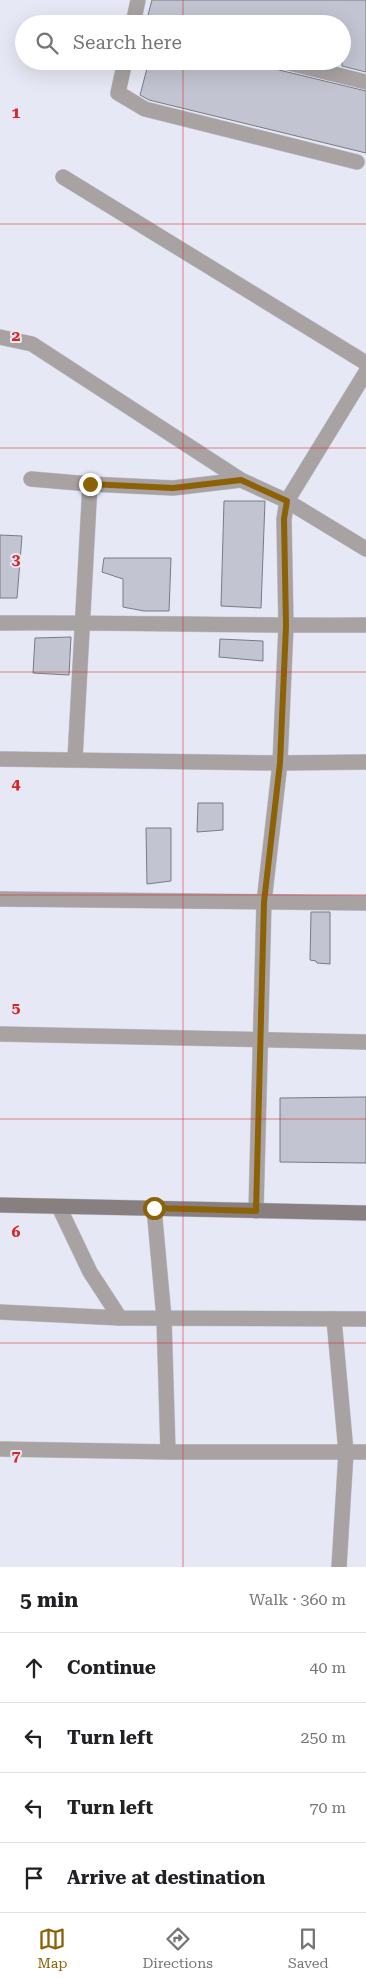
<!DOCTYPE html>
<html lang="en">
<head>
<meta charset="utf-8">
<style>
  body { margin:0; font-family:"Roboto Serif",serif; background:#f2f2f2; color:#202124 }
  .stop { position:absolute; width:15px; height:15px; margin:-11px; border:4px solid #8d6106; border-radius:50%; background:#fff }
  .stop.end { background:#8d6106; border-color:#fff; box-shadow:0 1px 5px #0008 }
  .list { margin:0; padding:0; list-style:none }
  h2 { display:flex; justify-content:space-between; align-items:center; height:65px; margin:0; padding:0 20px; font-size:21px }
  h2 small { font-size:16px; font-weight:400; color:#757577 }
  .list li { display:grid; grid-template-columns:32px 1fr auto; gap:15px; align-items:center; box-sizing:border-box; height:70px; padding:0 20px; border-top:1px solid #e0e0e0 }
  .list b { display:block; font-size:19px; white-space:nowrap }
  .list em { font-size:16px; font-style:normal; color:#757577 }
  .icon { flex:none; width:28px; height:28px; fill:none; stroke:currentColor; stroke-width:2; stroke-linecap:round; stroke-linejoin:round }
  .map { position:relative; flex:none; width:366px; height:1567px; overflow:hidden }
  .search { position:absolute; background:#fff; box-shadow:0 5px 20px #0002; left:15px; right:15px; top:15px; height:55px; display:flex; align-items:center; gap:12px; box-sizing:border-box; padding:0 18px; border-radius:28px; color:#757577; font-size:19px }
  .sheet { height:345px; background:#fff }
  nav { display:flex; justify-content:space-around; align-items:center; box-sizing:border-box; height:70px; border-top:1px solid #e0e0e0; background:#fff; font-size:14px; color:#757577 }
  nav a { display:grid; justify-items:center; gap:2px }
  nav .on { color:#8d6106 }
  .map>svg:first-child { display:block }
  .building { fill:#c2c5d1; stroke:#787a85 }
  .lines { fill:none; stroke-linecap:round; stroke-linejoin:round }
  .street-casing { stroke:#c5c7d2; stroke-width:16 }
  .secondary-casing { stroke:#c5c7d2; stroke-width:16 }
  .street { stroke:#a8a2a3; stroke-width:15 }
  .secondary { stroke:#887f81; stroke-width:15 }
  .route { stroke:#8d6106; stroke-width:6 }
  .grid { fill:none; stroke:#d62828; stroke-width:1; stroke-opacity:0.55 }
  .grid-label { font-size:16px; text-anchor:middle; font-weight:bold; fill:#d62828; stroke:#e6e9f5; stroke-width:4; stroke-linejoin:round; paint-order:stroke }
</style>
</head>
<body>
<div class="map">
<svg width="366" height="1567" viewBox="0 0 366 1567">
  <rect width="100%" height="100%" fill="#e6e9f5"/>
  <g class="building">
    <path d="M152 0H366V72L342 66V24H183L148 15Z"/>
    <path d="M149 61H251L274 66 279 70 366 91V153L149 100 140 95Z"/>
    <path d="M224 501H265L261 608 221 606Z"/>
    <path d="M0 535 22 536 17 598H0Z"/>
    <path d="M104 558H171L169 611H144L123 607V579L102 572Z"/>
    <path d="M71 637 69 675 33 673 35 638Z"/>
    <path d="M220 639 263 641V661L219 657Z"/>
    <path d="M198 803H223V830L197 832Z"/>
    <path d="M146 828H171V881L147 884Z"/>
    <path d="M311 912H330V964L317 963 316 961 310 960Z"/>
    <path d="M366 1097V1163L280 1162V1098Z"/>
  </g>
  <g class="lines">
    <g class="street-casing">
      <g id="street">
        <path d="M133 24 138 0"/>
        <path d="M125 61 118 93 145 109 357 162"/>
        <path d="M281 61 366 82"/>
        <path d="M63 177 366 363"/>
        <path d="M0 337 32 344 241 480"/>
        <path d="M31 479 90 484 173 488 241 480 287 501 366 549"/>
        <path d="M0 623C122 622 244 626 366 625"/>
        <path d="M0 759 280 763 366 762"/>
        <path d="M75 759 90 484"/>
        <path d="M0 899 366 903"/>
        <path d="M0 1034 366 1042"/>
        <path d="M59 1207 90 1272 120 1318"/>
        <path d="M154 1208 164 1318 168 1452"/>
        <path d="M256 1211 264 902 280 763 286 626 284 519 287 501 366 372"/>
        <path d="M0 1312 120 1318 366 1319"/>
        <path d="M334 1319 346 1452 339 1567"/>
        <path d="M0 1449 168 1452H366"/>
      </g>
    </g>
    <g class="secondary-casing">
      <path id="secondary" d="M0 1205 366 1213"/>
    </g>
    <use href="#street" class="street"/>
    <use href="#secondary" class="secondary"/>
  </g>
  <g class="lines">
    <path class="route" d="M90 484 173 488 241 480 287 501 284 519 286 626 280 763 264 902 256 1211 154 1208"/>
  </g>
  <path class="grid" d="M183 0V24M183 61V1567M0 224H366M0 448H366M0 672H366M0 895H366M0 1119H366M0 1343H366"/>
  <g class="grid-label">
    <text x="16" y="118">1</text>
    <text x="16" y="341">2</text>
    <text x="16" y="565">3</text>
    <text x="16" y="789">4</text>
    <text x="16" y="1013">5</text>
    <text x="16" y="1237">6</text>
    <text x="16" y="1461">7</text>
  </g>
</svg>
<div class="stop" style="left:154px;top:1208px"></div>
<div class="stop end" style="left:90px;top:484px"></div>
<div class="search"><svg class="icon" aria-label="search" viewBox="0 0 24 24"><circle cx="10" cy="10" r="6"/><path d="M15 15l6 6"/></svg>Search here</div>
</div>
<section class="sheet">
<h2>5 min<small>Walk · 360 m</small></h2>
<ul class="list">
<li><svg class="icon" aria-label="ahead" viewBox="0 0 24 24"><path d="M12 20V5M6 11l6-6 6 6"/></svg><div><b>Continue</b></div><em>40 m</em></li>
<li><svg class="icon" aria-label="left" viewBox="0 0 24 24"><path d="M17 20v-9H6M10 6l-5 5 5 5"/></svg><div><b>Turn left</b></div><em>250 m</em></li>
<li><svg class="icon" aria-label="left" viewBox="0 0 24 24"><path d="M17 20v-9H6M10 6l-5 5 5 5"/></svg><div><b>Turn left</b></div><em>70 m</em></li>
<li><svg class="icon" aria-label="arrive" viewBox="0 0 24 24"><path d="M6 21V4h12l-3 4 3 4H6"/></svg><div><b>Arrive at destination</b></div></li>
</ul>
</section>
<nav>
<a class="on"><svg class="icon" aria-label="map" viewBox="0 0 24 24"><path d="M3 6l6-2 6 2 6-2v14l-6 2-6-2-6 2zM9 4v14M15 6v14"/></svg>Map</a>
<a><svg class="icon" aria-label="directions" viewBox="0 0 24 24"><path d="M12 3l9 9-9 9-9-9zM9 14v-3h6M13 9l2 2-2 2"/></svg>Directions</a>
<a><svg class="icon" aria-label="saved" viewBox="0 0 24 24"><path d="M7 4h10v16l-5-4-5 4z"/></svg>Saved</a>
</nav>
</body>
</html>
